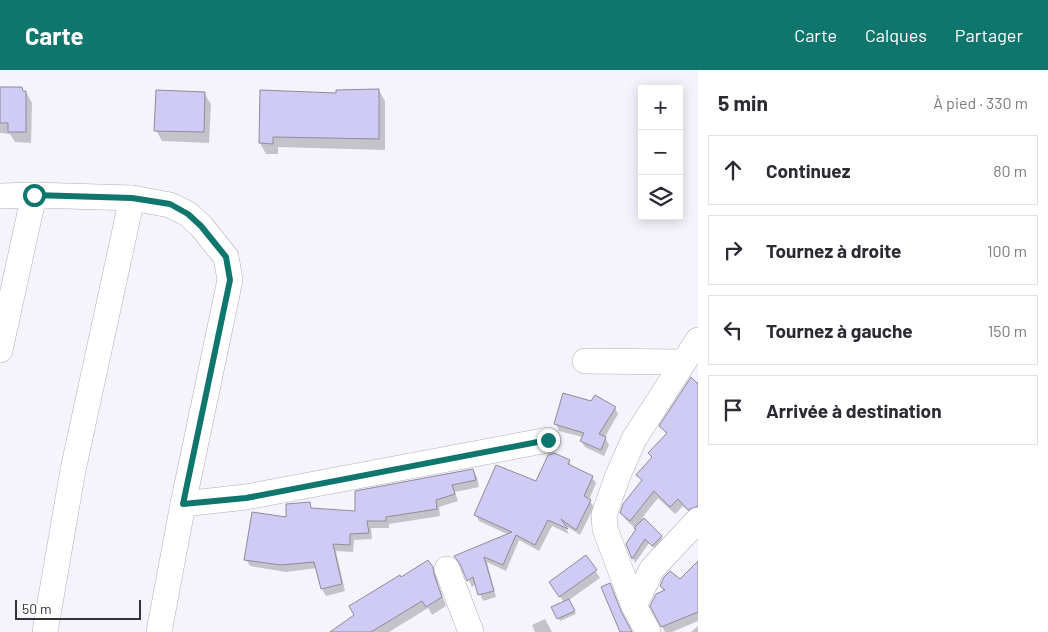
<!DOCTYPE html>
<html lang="fr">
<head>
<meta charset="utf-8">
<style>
  body { margin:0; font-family:Barlow,sans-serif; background:#f7f7f7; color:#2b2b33 }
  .controls { position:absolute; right:15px; top:15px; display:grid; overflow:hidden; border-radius:0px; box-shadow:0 2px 12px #0003 }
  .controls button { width:45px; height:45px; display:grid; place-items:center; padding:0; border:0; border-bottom:1px solid #e1e1e2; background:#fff; color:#2b2b33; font:25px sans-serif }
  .scale { position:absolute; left:15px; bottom:12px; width:126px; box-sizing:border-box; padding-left:5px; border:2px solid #323237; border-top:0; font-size:14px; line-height:18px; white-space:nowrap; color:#323237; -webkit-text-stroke:4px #fff; paint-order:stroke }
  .stop { position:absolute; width:15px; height:15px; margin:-11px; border:4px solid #0f766e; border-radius:50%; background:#fff }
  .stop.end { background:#0f766e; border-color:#fff; box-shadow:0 1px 5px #0008 }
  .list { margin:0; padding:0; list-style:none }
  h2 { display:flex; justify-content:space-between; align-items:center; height:65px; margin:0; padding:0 20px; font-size:21px }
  h2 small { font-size:16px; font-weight:400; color:#7c7c81 }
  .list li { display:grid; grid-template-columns:32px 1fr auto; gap:15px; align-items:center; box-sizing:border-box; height:70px; margin:0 10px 10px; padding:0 10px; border:1px solid #e1e1e2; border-radius:0px }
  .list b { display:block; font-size:19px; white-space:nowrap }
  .list em { font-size:16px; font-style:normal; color:#7c7c81 }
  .icon { flex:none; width:28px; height:28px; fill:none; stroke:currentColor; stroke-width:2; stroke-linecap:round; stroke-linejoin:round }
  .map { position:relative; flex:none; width:698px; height:562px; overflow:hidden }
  header { display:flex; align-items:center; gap:30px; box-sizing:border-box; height:70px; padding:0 25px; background:#0f766e; color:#fff }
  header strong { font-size:24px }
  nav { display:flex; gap:28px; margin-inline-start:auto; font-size:18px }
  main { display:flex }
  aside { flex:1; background:#fff }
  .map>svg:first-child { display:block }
  .shadow { fill:#0003 }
  .building { fill:#cfcbf5; stroke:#8d8c98 }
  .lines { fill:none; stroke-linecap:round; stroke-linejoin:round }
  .minor-casing { stroke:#afaebc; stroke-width:26 }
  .minor { stroke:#fff; stroke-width:25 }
  .route { stroke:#0f766e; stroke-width:6 }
</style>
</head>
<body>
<header>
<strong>Carte</strong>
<nav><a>Carte</a><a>Calques</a><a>Partager</a></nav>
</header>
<main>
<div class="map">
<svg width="698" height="562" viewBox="0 0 698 562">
  <rect width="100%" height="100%" fill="#f5f4fd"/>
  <g class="shadow">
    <path d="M0 18 26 22 32 33 31 73 15 72 10 64 0 63Z"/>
    <path d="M379 20 385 31V80L278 77V84H266L260 73 261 22 337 24Z"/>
    <path d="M204 23 211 34 209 73 162 71 156 60Z"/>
    <path d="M698 311V444L694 446 683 436 675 444 658 428 642 448 661 466 664 472 656 480 649 473 635 493 627 474 637 460 626 450 621 443 642 411 638 405 652 388 650 383 667 365 661 356Z"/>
    <path d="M615 338 618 344 605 367 609 375 604 386 585 377 581 371 583 367 559 361 556 354Z"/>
    <path d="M569 391 572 397 592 407 596 413 589 430 594 437 580 465 563 454 569 464 552 456 539 481 519 470 506 501 487 492 496 527 483 531 476 514 472 517 463 497 509 465 479 451 476 445 537 412Z"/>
    <path d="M473 400 477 407 479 417 455 422 458 431 439 437 440 446 389 454V458H371L372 469 354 470 353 482 336 481 345 521 326 526 322 519 317 498 286 502 250 496 246 489 288 449 309 434 313 440 356 443Z"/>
    <path d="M586 487 600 508 569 530 576 544 560 551 553 537 564 532 554 519Z"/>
    <path d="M428 492 437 507 438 514 446 536 432 545 428 538 389 562H333L401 509Z"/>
    <path d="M698 493V551L672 562H665L652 536 664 522 661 516 680 511Z"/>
    <path d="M545 549 552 562H535L532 555Z"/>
    <path d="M698 556V562H691Z"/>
  </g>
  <g class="building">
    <path d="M0 17H22L23 21H26V62H8V53H0Z"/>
    <path d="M379 19V69L273 67V74L259 73 260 20 336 23V20Z"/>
    <path d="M156 20 205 22 204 62 154 61Z"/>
    <path d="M691 307 698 314V436L688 440 678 429 670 437 654 421 630 451 620 443 623 434 642 410 636 405 652 387 648 383 667 363 659 356Z"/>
    <path d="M563 323 591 331 595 325 616 337 599 364 606 367 601 380 580 371 584 363 554 354Z"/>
    <path d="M554 383 570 390 568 394 593 406 584 426 591 430 576 460 561 449 568 459 548 450 535 475 516 465 503 495 484 487 494 521 478 525 473 507 467 511 460 494 454 486 512 462 474 445 496 395 536 411 548 385Z"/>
    <path d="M473 399 476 410 452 415 455 424 436 430 437 439 386 447V451H367L369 463 350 464V475L333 474 342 514 321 519 314 492 281 495 244 490 252 442 286 447V434L310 432 311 438 355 441V421Z"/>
    <path d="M644 448 662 466 652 476 645 469 632 489 626 474 636 459 634 458Z"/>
    <path d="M586 485 597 500 559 527 549 512Z"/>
    <path d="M428 490 433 497 434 504 442 527 426 537 422 531 371 562H330L354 545 349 536 400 505 401 507Z"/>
    <path d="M698 491V542L661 557 650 536 656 524 665 520 660 516 664 507 670 501 680 509Z"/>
    <path d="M610 513 621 541 632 562H620L601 517Z"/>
    <path d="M569 529 575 541 557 549 551 537Z"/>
  </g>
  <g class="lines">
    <g class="minor-casing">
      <g id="minor">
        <path d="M0 126 34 125 132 128 170 135 188 144 201 156 226 187 230 210 183 434 159 562"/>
        <path d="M0 280 34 125"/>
        <path d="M585 291 683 292"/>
        <path d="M183 434 246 427 548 370"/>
        <path d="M447 499 471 562"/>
        <path d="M634 536 652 499 698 450"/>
        <path d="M45 562 73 400 132 128"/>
        <path d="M648 562 634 536 605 459 604 445 618 405 634 369 698 270"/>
      </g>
    </g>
    <use href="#minor" class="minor"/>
  </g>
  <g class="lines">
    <path class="route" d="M34 125 132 128 170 134 188 144 201 156 226 187 230 210 183 434 246 428 548 370"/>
  </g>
</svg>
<div class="controls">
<button>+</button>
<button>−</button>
<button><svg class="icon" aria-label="layers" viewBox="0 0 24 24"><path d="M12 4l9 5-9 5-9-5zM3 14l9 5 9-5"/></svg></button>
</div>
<div class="scale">50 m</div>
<div class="stop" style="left:34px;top:125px"></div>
<div class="stop end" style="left:548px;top:370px"></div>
</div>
<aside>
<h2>5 min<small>À pied · 330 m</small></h2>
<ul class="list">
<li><svg class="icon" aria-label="ahead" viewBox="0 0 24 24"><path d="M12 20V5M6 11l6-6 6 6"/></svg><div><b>Continuez</b></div><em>80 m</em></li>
<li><svg class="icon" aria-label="right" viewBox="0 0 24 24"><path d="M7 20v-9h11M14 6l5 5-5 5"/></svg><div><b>Tournez à droite</b></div><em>100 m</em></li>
<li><svg class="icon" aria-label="left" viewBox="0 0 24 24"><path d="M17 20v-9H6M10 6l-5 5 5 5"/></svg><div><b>Tournez à gauche</b></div><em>150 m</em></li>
<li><svg class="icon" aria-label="arrive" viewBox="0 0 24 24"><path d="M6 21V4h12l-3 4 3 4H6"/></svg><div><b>Arrivée à destination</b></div></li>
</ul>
</aside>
</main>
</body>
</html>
